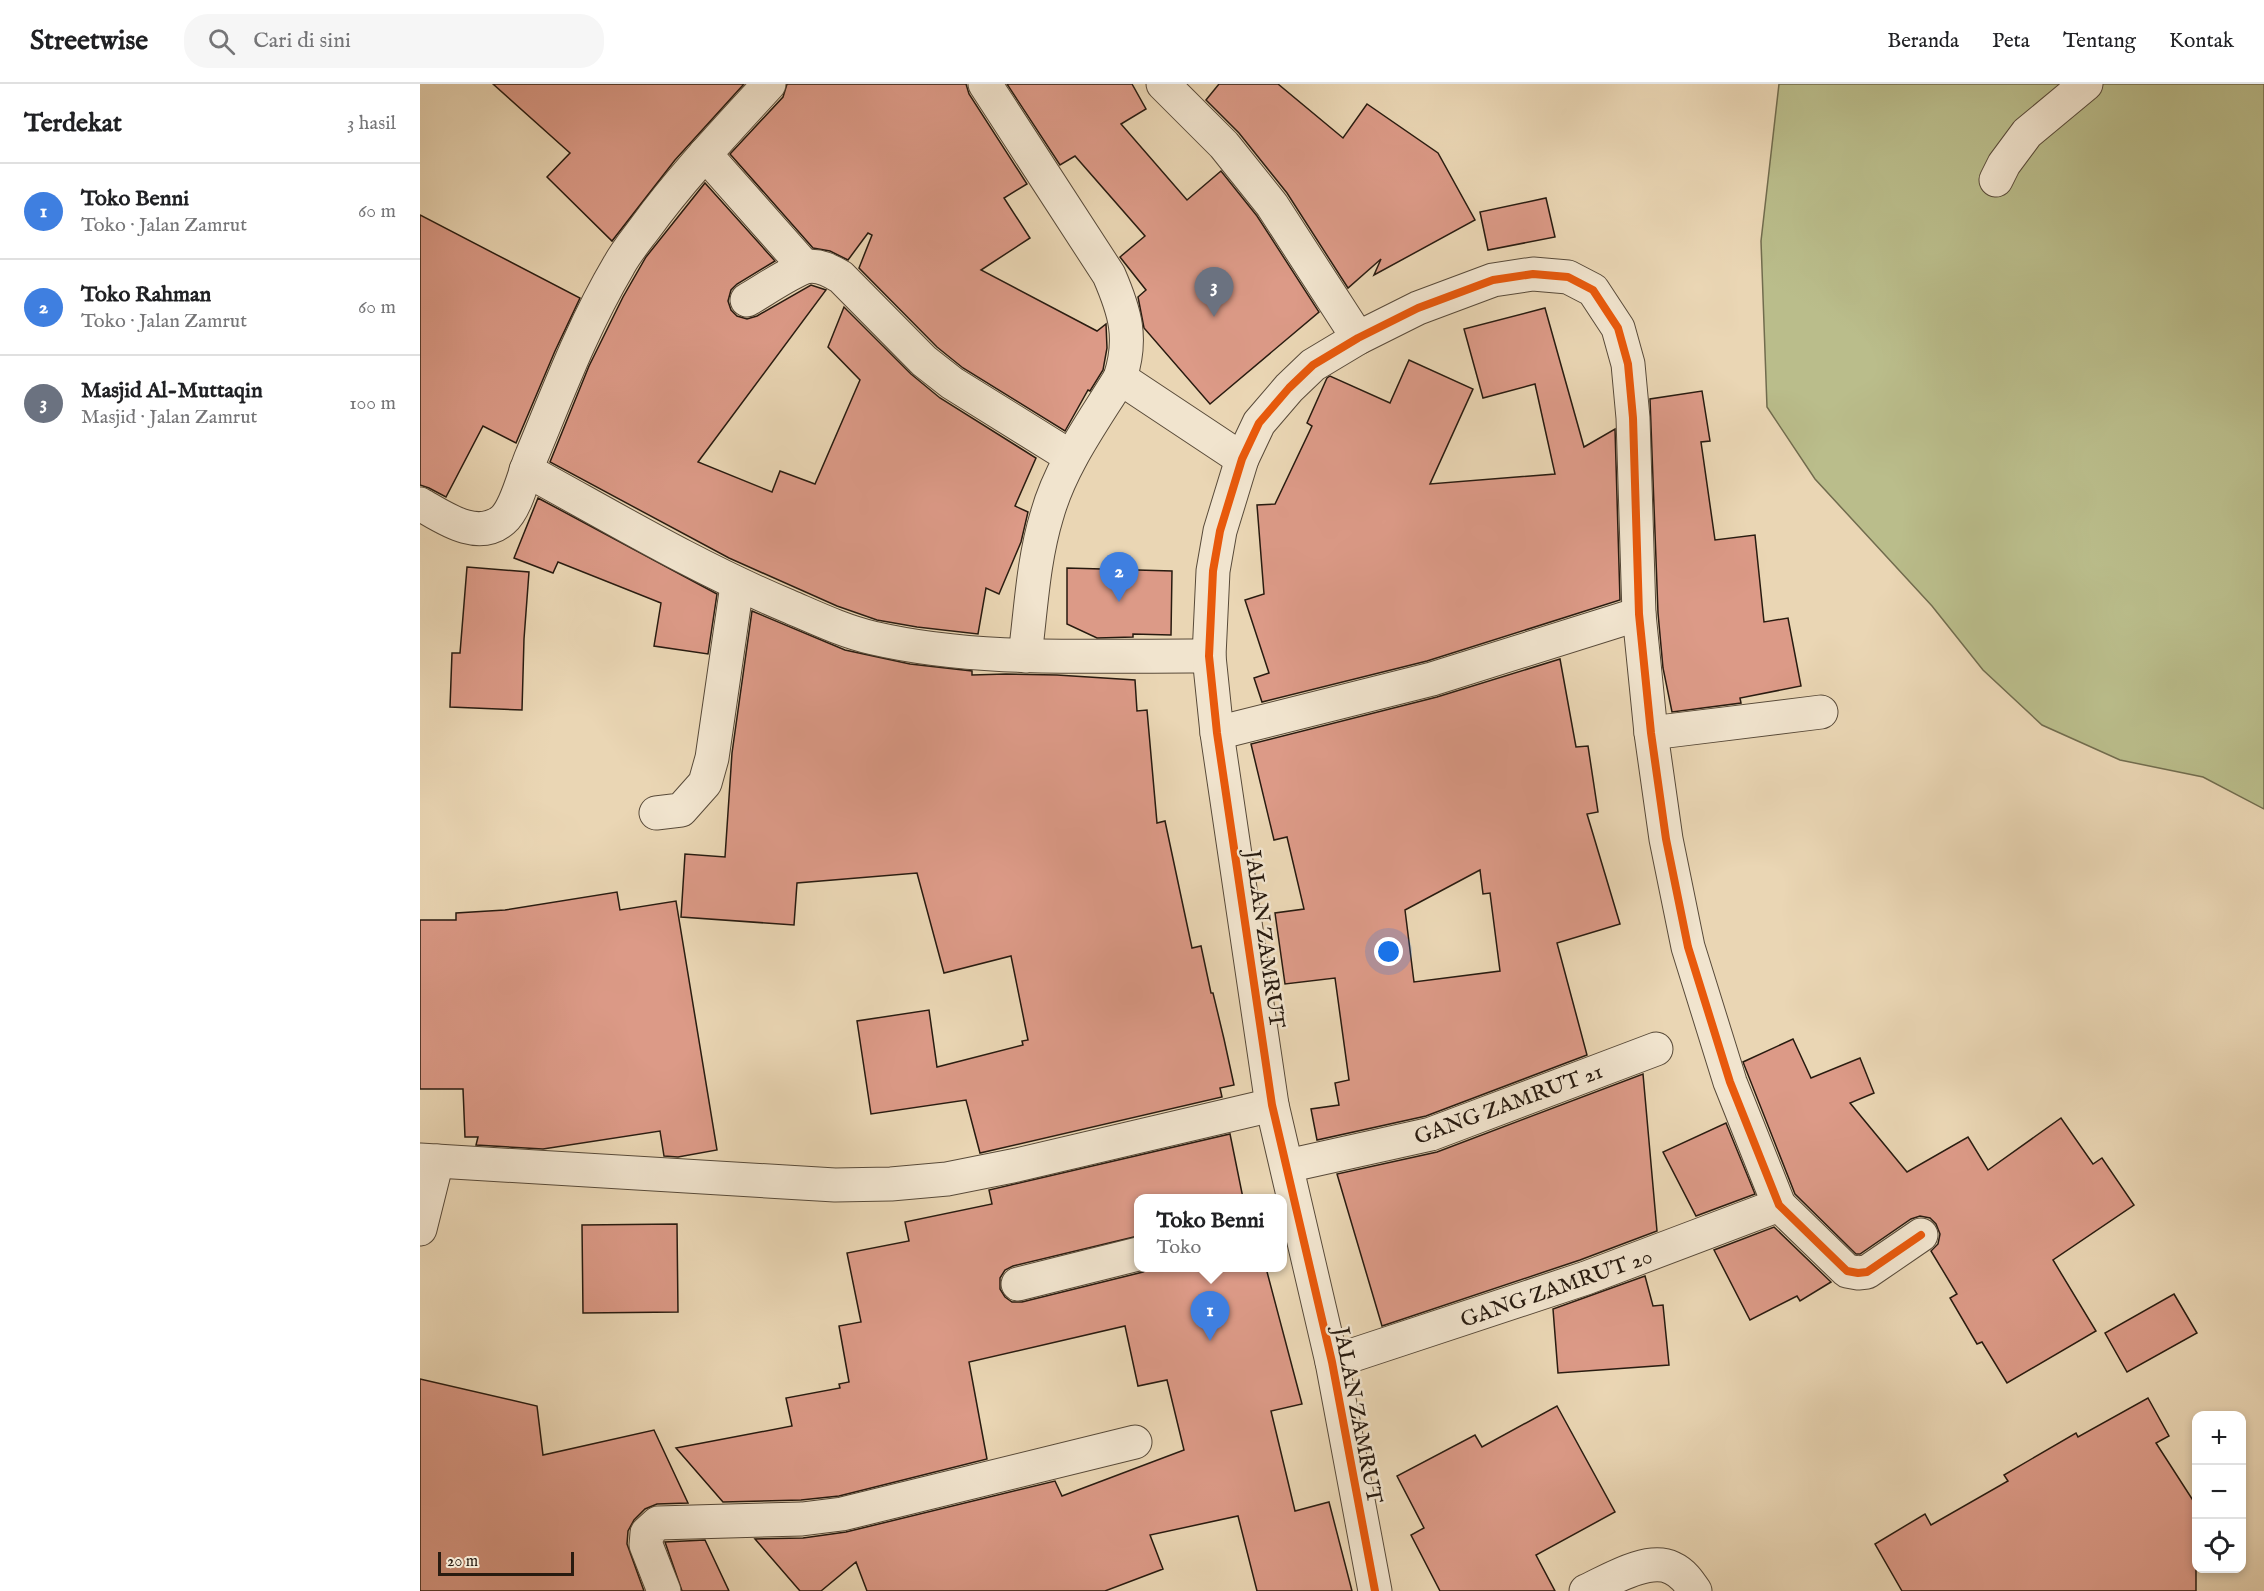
<!DOCTYPE html>
<html lang="id">
<head>
<meta charset="utf-8">
<style>
  body { margin:0; font-family:"IM FELL English",serif; background:#f6f6f6; color:#202124 }
  .controls { position:absolute; right:18px; bottom:18px; display:grid; overflow:hidden; border-radius:12px; box-shadow:0 3px 9px #0003 }
  .controls button { width:54px; height:54px; display:grid; place-items:center; padding:0; border:0; border-bottom:2px solid #e0e0e0; background:#fff; color:#202124; font:30px sans-serif }
  .scale { position:absolute; left:18px; bottom:15px; width:136px; box-sizing:border-box; padding-left:6px; border:3px solid #281b10; border-top:0; font-size:16px; line-height:21px; white-space:nowrap; color:#281b10; -webkit-text-stroke:4px #f1e4ce; paint-order:stroke }
  .you { position:absolute; left:969px; top:868px; width:21px; height:21px; margin:-15px; border:4px solid #fff; border-radius:50%; background:#1a73e8; box-shadow:0 0 0 9px #1a73e833 }
  .badge { display:grid; place-items:center; width:39px; height:39px; border-radius:50%; background:#8f2418; color:#fff; font-size:20px; font-weight:700 }
  .pin { position:absolute; translate:-50% -50px; filter:drop-shadow(0 2px 3px #0008) }
  .pin::after { content:''; position:absolute; top:32px; width:21px; height:18px; background:inherit; clip-path:polygon(0 0,100% 0,50% 100%) }
  .popup { position:absolute; left:714px; top:1110px; width:153px; height:78px; box-sizing:border-box; display:grid; place-content:center; border-radius:12px; background:#fff; filter:drop-shadow(0 2px 4px #0005); font-size:20px; white-space:nowrap; color:#757577 }
  .popup b { font-size:22px; color:#202124 }
  .popup::after { content:''; position:absolute; left:50%; top:100%; margin-left:-12px; border:12px solid transparent; border-top-color:#fff }
  .list { margin:0; padding:0; list-style:none }
  h2 { display:flex; justify-content:space-between; align-items:center; height:78px; margin:0; padding:0 24px; font-size:26px }
  h2 small { font-size:20px; font-weight:400; color:#757577 }
  .list li { display:grid; grid-template-columns:39px 1fr auto; gap:18px; align-items:center; box-sizing:border-box; height:96px; padding:0 24px; border-top:2px solid #e0e0e0 }
  .list b { display:block; font-size:22px; white-space:nowrap }
  .list p { margin:0; font-size:20px; white-space:nowrap; color:#757577 }
  .list em { font-size:20px; font-style:normal; color:#757577 }
  .icon { flex:none; width:33px; height:33px; fill:none; stroke:currentColor; stroke-width:2; stroke-linecap:round; stroke-linejoin:round }
  .map { position:relative; flex:none; width:1844px; height:1507px; overflow:hidden }
  header { display:flex; align-items:center; gap:36px; box-sizing:border-box; height:84px; padding:0 30px; background:#fff; border-bottom:2px solid #e0e0e0 }
  header strong { font-size:28px }
  nav { display:flex; gap:33px; margin-inline-start:auto; font-size:21px }
  .search { width:420px; height:54px; background:#f6f6f6; display:flex; align-items:center; gap:15px; box-sizing:border-box; padding:0 21px; border-radius:24px; color:#757577; font-size:22px }
  main { display:flex }
  aside { flex:1; background:#fff }
  .map>svg:first-child { display:block }
  .green { fill:#babd8b; stroke:#716c4e; stroke-width:1.5 }
  .building { fill:#dc9a87; stroke:#281b10; stroke-width:1.5; fill-rule:evenodd }
  .lines { fill:none; stroke-linecap:round; stroke-linejoin:round }
  .minor-casing { stroke:#584a39; stroke-width:35 }
  .minor { stroke:#f1e4ce; stroke-width:33 }
  .cycleway-casing { stroke:#f1e4ce; stroke-width:11 }
  .cycleway { stroke:#e8590c; stroke-width:8 }
  .labels { text-anchor:middle; stroke-width:5; stroke-linejoin:round; paint-order:stroke }
  .street-label { font-size:22px; fill:#281b10; stroke:#f1e4ce }
</style>
</head>
<body>
<header>
<strong>Streetwise</strong>
<div class="search"><svg class="icon" aria-label="search" viewBox="0 0 24 24"><circle cx="10" cy="10" r="6"/><path d="M15 15l6 6"/></svg>Cari di sini</div>
<nav><a>Beranda</a><a>Peta</a><a>Tentang</a><a>Kontak</a></nav>
</header>
<main>
<aside>
<h2>Terdekat<small>3 hasil</small></h2>
<ul class="list">
<li><span class="badge" style="background:#3f7fe0">1</span><div><b>Toko Benni</b><p>Toko · Jalan Zamrut</p></div><em>60 m</em></li>
<li><span class="badge" style="background:#3f7fe0">2</span><div><b>Toko Rahman</b><p>Toko · Jalan Zamrut</p></div><em>60 m</em></li>
<li><span class="badge" style="background:#6b7280">3</span><div><b>Masjid Al-Muttaqin</b><p>Masjid · Jalan Zamrut</p></div><em>100 m</em></li>
</ul>
</aside>
<div class="map">
<svg width="1844" height="1507" viewBox="0 0 1844 1507">
  <rect width="100%" height="100%" fill="#ead6b4"/>
  <filter id="stains"><feTurbulence type="fractalNoise" baseFrequency=".00333" numOctaves="4"/><feColorMatrix values="0 0 0 0 .2 0 0 0 0 .09 0 0 0 0 .02 0 0 0 .5 -.17"/></filter>
  <radialGradient id="worn" r=".72"><stop offset=".6" stop-color="#630" stop-opacity="0"/><stop offset="1" stop-color="#630" stop-opacity=".3"/></radialGradient>
  <path class="green" d="M1359 0H1844V725L1783 693 1700 676 1622 641 1563 586 1512 522 1395 395 1347 323 1341 157Z"/>
  <g class="building">
    <path d="M73 0H324L255 76 192 157 127 93 150 69Z"/>
    <path d="M367 0H546L549 10 607 100 584 114 610 154 561 186 677 247 686 240 687 264 683 286 670 307 668 306 645 347 543 284 517 263 439 184 452 151 448 149 428 176 410 167 393 164 310 70 363 13Z"/>
    <path d="M587 0H712L726 25 701 40 767 116 801 87 837 132 899 228 790 320 724 244 718 213 726 206 700 173 725 152 655 72 640 81Z"/>
    <path d="M799 0H858L923 54 947 20 1018 69 1055 136 954 191 961 175 928 204 867 109 819 49 786 16Z"/>
    <path d="M285 99 355 177 317 200 311 206 308 217 311 226 317 232 327 235 337 232 391 201 406 206 278 378 352 408 360 387 395 400 440 296 408 263 424 223 491 290 520 314 616 374 595 422 608 428 601 458 579 510 566 504 558 550 497 543 457 536 417 522 309 474 130 378 169 282 203 213 226 173Z"/>
    <path d="M1126 114 1135 153 1068 166 1060 128Z"/>
    <path d="M0 131 160 214 135 267 96 359 63 342 26 413 9 404 0 401Z"/>
    <path d="M1125 224 1164 363 1195 345 1200 516 1007 577 842 618 834 594 849 589 825 516 844 510 837 421 855 420 892 342 887 339 907 294 910 292 970 319 989 276 1053 305 1010 400 1135 390 1115 300 1063 314 1044 245Z"/>
    <path d="M1282 307 1290 357 1281 358 1295 456 1335 451 1344 538 1368 534 1381 602 1320 614 1321 619 1252 628 1243 584 1238 529 1230 315Z"/>
    <path d="M118 414 297 510 288 570 234 562 241 519 138 478 133 489 94 474Z"/>
    <path d="M47 483 109 488 104 555 102 626 30 623 32 569H40Z"/>
    <path d="M647 484 752 487 751 551 713 550V553L677 554 647 540Z"/>
    <path d="M332 527 425 566 490 580 552 587V591L586 590 637 591 715 596 717 627 727 626 737 739 745 737 772 864 781 862 791 909H793L804 955 814 1001 800 1004 802 1013 560 1069 546 1016 451 1030 437 937 509 926 517 983 603 961 602 957 608 956 591 872 524 889 497 789 377 799 374 841 261 833 265 770 305 773 312 669Z"/>
    <path d="M1140 575 1156 663 1168 662 1178 728 1167 730 1200 840 1137 859 1167 971 1006 1032 897 1056 891 1025 919 1021 915 999 929 996 915 894 865 900 855 829 884 825 867 753 854 756 831 660 1017 613ZM1060 786 1063 810 1070 809 1080 887 994 898 985 826Z"/>
    <path d="M197 808 200 826 256 817 297 1066 258 1073 244 1072 240 1047 123 1065 56 1061 58 1053H45L43 1005H0V836H36V829L85 826Z"/>
    <path d="M1373 955 1391 994 1440 974 1454 1009 1430 1019 1487 1088 1548 1053 1568 1086 1641 1034 1673 1080 1682 1074 1714 1121 1633 1176 1676 1247 1587 1299 1562 1258 1557 1260 1530 1214 1537 1210 1511 1167 1518 1160 1520 1150 1516 1140 1510 1134 1500 1132 1491 1135 1440 1170H1436L1375 1110 1323 978Z"/>
    <path d="M1223 990 1237 1147 1160 1176 962 1242 917 1090 1017 1068Z"/>
    <path d="M1306 1039 1335 1110 1276 1132 1243 1068Z"/>
    <path d="M810 1050 823 1114H718V1152L593 1182 585 1186 580 1194V1205L585 1213 592 1218H602L723 1188 731 1184H846L882 1320 851 1327 875 1427 909 1418 932 1507H837L818 1432 730 1451 743 1485 685 1507H447L436 1478 401 1507H380L335 1455 383 1454 426 1448 635 1397 642 1412 764 1366 747 1296 718 1302 705 1242 549 1278 567 1375 419 1412 381 1416 303 1418 256 1364 372 1342 366 1314 420 1304 419 1300 429 1298 419 1242 441 1238 427 1169 489 1157 485 1138 572 1120 569 1106Z"/>
    <path d="M257 1140 258 1228 163 1229 162 1141Z"/>
    <path d="M1354 1143 1411 1198 1380 1217 1377 1212 1330 1236 1294 1166Z"/>
    <path d="M1225 1192 1233 1222 1243 1221 1249 1281 1138 1289 1133 1225Z"/>
    <path d="M1754 1210 1777 1249 1707 1288 1685 1249Z"/>
    <path d="M0 1295 117 1322 123 1371 234 1346 268 1419 237 1420 225 1425 214 1436 208 1447 207 1460 224 1507H0Z"/>
    <path d="M1728 1314 1749 1352 1736 1359 1776 1421V1507H1482L1455 1460 1505 1430 1511 1441 1588 1397 1584 1391 1656 1349 1658 1353Z"/>
    <path d="M1137 1322 1195 1428 1116 1471 1135 1507H1020L991 1451 1004 1444 977 1392 1055 1351 1062 1363Z"/>
    <path d="M285 1456 309 1507H262L245 1458Z"/>
  </g>
  <g class="lines">
    <g class="minor-casing">
      <g id="minor">
        <path d="M565 0 689 191C705 228 713 254 700 294L822 375"/>
        <path d="M743 0 804 61 852 121 938 254"/>
        <path d="M285 70 385 183"/>
        <path d="M1576 96 1584 80 1607 49 1666 0"/>
        <path d="M327 216C341 208 372 187 386 183 398 180 411 187 421 193L504 277 532 299 651 373"/>
        <path d="M106 386C192 433 277 484 368 522 396 534 423 547 453 554 561 579 678 571 789 572"/>
        <path d="M0 420C23 433 57 458 83 436 97 424 104 389 112 371 139 306 163 242 199 181 206 168 216 156 225 144 262 93 306 47 349 0"/>
        <path d="M605 572C611 525 613 477 627 431 641 381 673 338 700 294"/>
        <path d="M797 649 1012 595 1219 530"/>
        <path d="M1231 649 1401 628"/>
        <path d="M236 729 261 726 285 699 292 674 317 501"/>
        <path d="M0 1076 415 1101 471 1100 527 1095 597 1081 852 1021"/>
        <path d="M867 1082 1011 1050 1236 965"/>
        <path d="M0 1145 17 1077"/>
        <path d="M598 1200 718 1170"/>
        <path d="M912 1278 1166 1194 1359 1121"/>
        <path d="M244 1507 226 1461 227 1449 238 1439 382 1435 422 1430 715 1358"/>
        <path d="M955 1507 912 1278 852 1021 797 649 789 572 793 487 800 447 822 375 839 339 869 304 893 281 938 254 998 224 1073 196 1113 190 1148 193 1173 206 1198 244 1208 280 1213 334 1219 530 1231 649 1246 755 1268 863 1310 998 1359 1121 1427 1187 1438 1189 1447 1188 1501 1151"/>
        <path d="M1166 1507C1188 1497 1228 1472 1252 1484 1263 1489 1269 1498 1275 1507"/>
      </g>
    </g>
    <use href="#minor" class="minor"/>
    <g class="cycleway-casing">
      <path id="cycleway" d="M955 1507 912 1278 852 1021 797 649 789 572 793 487 800 447 822 375 839 339 869 304 893 281 938 254 998 224 1073 196 1113 190 1148 193 1173 206 1198 244 1208 280 1213 334 1219 530 1231 649 1246 755 1268 863 1310 998 1359 1121 1427 1187 1438 1189 1447 1188 1501 1151"/>
    </g>
    <use href="#cycleway" class="cycleway"/>
  </g>
  <g class="labels">
    <g class="street-label">
      <text transform="translate(846 855) rotate(82)" y="8">JALAN ZAMRUT</text>
      <text transform="translate(1088 1019) rotate(-20)" y="8">GANG ZAMRUT 21</text>
      <text transform="translate(1136 1203) rotate(-19)" y="8">GANG ZAMRUT 20</text>
      <text transform="translate(939 1331) rotate(79)" y="8">JALAN ZAMRUT</text>
    </g>
  </g>
  <rect width="100%" height="100%" filter="url(#stains)"/>
  <rect width="100%" height="100%" fill="url(#worn)"/>
</svg>
<div class="controls">
<button>+</button>
<button>−</button>
<button><svg class="icon" aria-label="locate" viewBox="0 0 24 24"><circle cx="12" cy="12" r="6"/><path d="M12 2v4M12 18v4M2 12h4M18 12h4"/></svg></button>
</div>
<div class="scale">20 m</div>
<div class="you"></div>
<div class="pin badge" style="left:790px;top:1257px;background:#3f7fe0">1</div>
<div class="popup"><b>Toko Benni</b>Toko</div>
<div class="pin badge" style="left:699px;top:518px;background:#3f7fe0">2</div>
<div class="pin badge" style="left:794px;top:233px;background:#6b7280">3</div>
</div>
</main>
</body>
</html>
